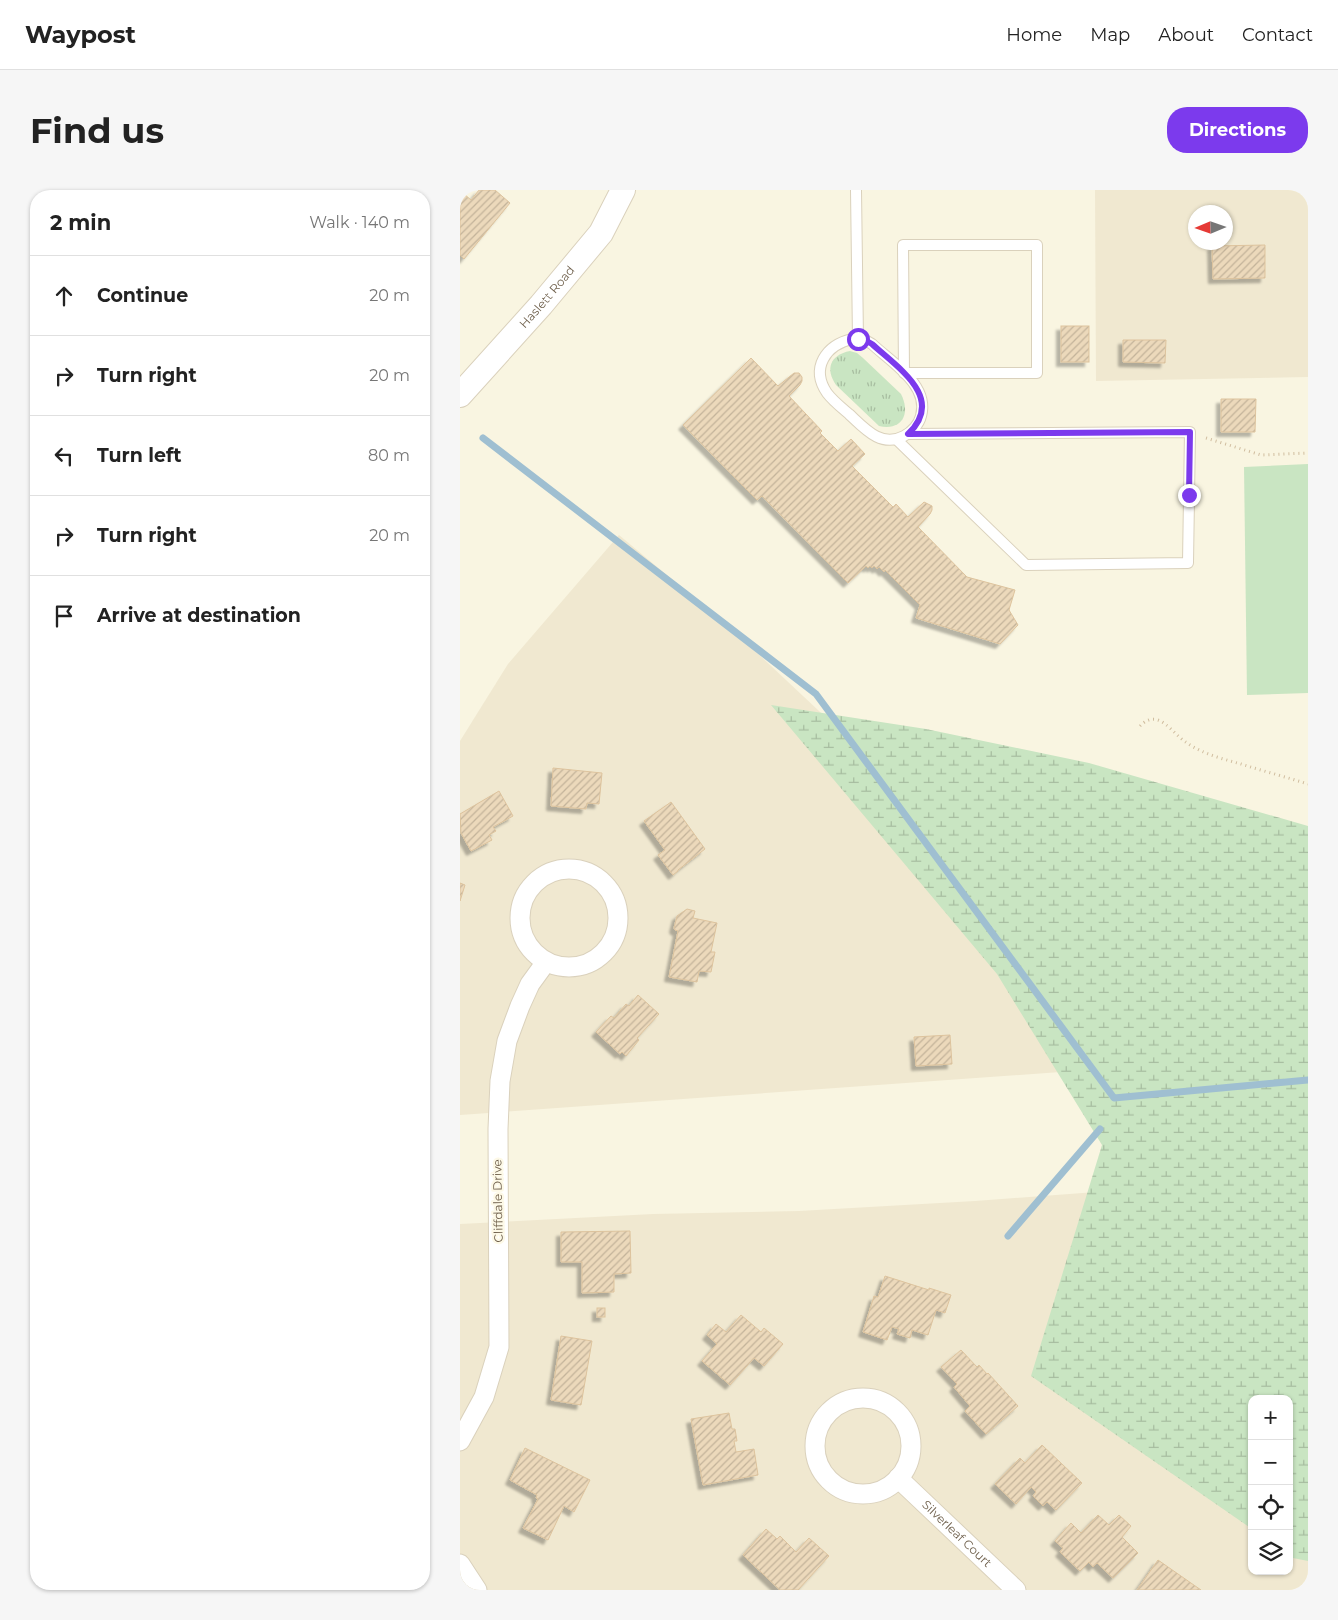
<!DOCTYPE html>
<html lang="en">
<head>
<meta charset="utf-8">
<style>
  body { margin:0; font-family:Montserrat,sans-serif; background:#f6f6f6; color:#222 }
  .controls { position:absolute; right:15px; bottom:15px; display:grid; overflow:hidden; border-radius:10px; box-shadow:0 1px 4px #0004 }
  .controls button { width:45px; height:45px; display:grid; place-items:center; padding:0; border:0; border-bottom:1px solid #e0e0e0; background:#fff; color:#222; font:25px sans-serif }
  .compass { position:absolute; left:728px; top:15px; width:45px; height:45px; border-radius:50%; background:#fff; box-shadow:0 1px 4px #0004; rotate:268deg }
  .stop { position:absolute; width:15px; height:15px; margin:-11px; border:4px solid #7c3aed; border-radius:50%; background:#fff }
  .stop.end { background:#7c3aed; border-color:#fff; box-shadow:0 1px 5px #0008 }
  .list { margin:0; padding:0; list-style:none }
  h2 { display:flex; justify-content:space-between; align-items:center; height:65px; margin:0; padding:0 20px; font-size:21px }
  h2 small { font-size:16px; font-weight:400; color:#767676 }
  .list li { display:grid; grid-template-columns:32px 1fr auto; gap:15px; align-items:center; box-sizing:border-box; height:80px; padding:0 20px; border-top:1px solid #e0e0e0 }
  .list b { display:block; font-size:19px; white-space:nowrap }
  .list em { font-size:16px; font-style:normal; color:#767676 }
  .icon { flex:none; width:28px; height:28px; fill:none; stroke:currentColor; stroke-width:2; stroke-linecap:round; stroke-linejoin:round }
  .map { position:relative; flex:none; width:848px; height:1400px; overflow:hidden; border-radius:20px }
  header { display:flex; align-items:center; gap:30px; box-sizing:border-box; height:70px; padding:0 25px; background:#fff; border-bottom:1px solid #e0e0e0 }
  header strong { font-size:24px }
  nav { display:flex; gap:28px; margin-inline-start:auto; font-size:18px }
  .intro { display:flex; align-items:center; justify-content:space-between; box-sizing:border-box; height:120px; padding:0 30px }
  h1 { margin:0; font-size:35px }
  .button { padding:12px 22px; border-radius:20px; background:#7c3aed; color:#fff; font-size:18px; font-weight:700 }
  main { display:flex; gap:30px; padding:0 30px }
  aside { flex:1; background:#fff; border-radius:20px; box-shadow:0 1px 4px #0004 }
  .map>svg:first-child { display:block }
  .residential { fill:#f0e8d0; fill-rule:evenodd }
  .grass { fill:url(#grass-tufts) }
  .wetland { fill:url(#wetland-marsh) }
  .park { fill:#c9e5c2 }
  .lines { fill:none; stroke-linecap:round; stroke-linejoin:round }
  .stream { stroke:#9fbfd1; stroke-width:7 }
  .building { fill:url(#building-hatch); stroke:#ddc39d; filter:url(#shadow) }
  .service-casing { stroke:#dad1bc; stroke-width:12 }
  .minor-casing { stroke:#dad1bc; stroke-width:21 }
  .tertiary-casing { stroke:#dad1bc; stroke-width:26 }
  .path { stroke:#d0bd9f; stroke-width:3; stroke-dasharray:1 4; stroke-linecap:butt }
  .service { stroke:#fff; stroke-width:10 }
  .minor { stroke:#fff; stroke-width:19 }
  .tertiary { stroke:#fff; stroke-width:24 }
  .route { stroke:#7c3aed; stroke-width:6 }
  .labels { text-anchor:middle; stroke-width:4.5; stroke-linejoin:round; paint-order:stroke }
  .street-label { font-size:12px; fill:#6e5f4b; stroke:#fdf9e7 }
</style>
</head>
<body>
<header>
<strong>Waypost</strong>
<nav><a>Home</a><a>Map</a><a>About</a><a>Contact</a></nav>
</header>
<div class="intro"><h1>Find us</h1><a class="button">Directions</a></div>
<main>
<aside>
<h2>2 min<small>Walk · 140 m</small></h2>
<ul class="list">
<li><svg class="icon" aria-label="ahead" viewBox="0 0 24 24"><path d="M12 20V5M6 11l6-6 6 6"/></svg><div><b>Continue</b></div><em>20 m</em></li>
<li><svg class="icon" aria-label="right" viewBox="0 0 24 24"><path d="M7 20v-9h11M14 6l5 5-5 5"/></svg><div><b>Turn right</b></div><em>20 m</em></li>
<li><svg class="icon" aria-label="left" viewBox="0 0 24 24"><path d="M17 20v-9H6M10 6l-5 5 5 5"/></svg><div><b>Turn left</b></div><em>80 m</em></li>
<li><svg class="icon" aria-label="right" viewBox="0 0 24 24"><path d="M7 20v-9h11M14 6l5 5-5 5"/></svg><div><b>Turn right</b></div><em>20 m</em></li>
<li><svg class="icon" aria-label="arrive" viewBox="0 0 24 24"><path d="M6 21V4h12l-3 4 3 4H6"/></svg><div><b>Arrive at destination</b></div></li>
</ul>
</aside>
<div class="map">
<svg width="848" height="1400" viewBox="0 0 848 1400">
  <defs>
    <pattern id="grass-tufts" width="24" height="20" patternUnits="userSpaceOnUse" patternTransform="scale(1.25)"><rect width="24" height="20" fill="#c9e5c2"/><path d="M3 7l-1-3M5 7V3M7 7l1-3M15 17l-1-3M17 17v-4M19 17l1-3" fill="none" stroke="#a7bda0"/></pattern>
    <pattern id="wetland-marsh" width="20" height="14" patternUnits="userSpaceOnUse" patternTransform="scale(1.25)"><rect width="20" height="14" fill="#c9e5c2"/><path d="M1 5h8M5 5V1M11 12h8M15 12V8" fill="none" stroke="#a7bda0"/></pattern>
    <pattern id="building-hatch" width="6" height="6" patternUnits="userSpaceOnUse" patternTransform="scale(1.25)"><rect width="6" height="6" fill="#ecd9bb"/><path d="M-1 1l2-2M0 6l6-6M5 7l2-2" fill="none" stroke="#c3b39a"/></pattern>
    <filter id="shadow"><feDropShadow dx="-4.5" dy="4.5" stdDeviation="1" flood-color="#0004"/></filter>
  </defs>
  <rect width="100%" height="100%" fill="#f9f5e1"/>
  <g class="residential">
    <path d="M635 0H848V187L636 191ZM736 22H766V52H736Z"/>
    <path d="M159 345 276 443 375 536 628 880 0 925V551L48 474Z"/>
    <path d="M848 986V1400H0V1034L193 1024 339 1021 515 1011ZM792 1209H829V1381H792Z"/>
  </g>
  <path class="grass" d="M390 161 397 163 403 168 441 204C451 224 442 241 419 236L376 195C365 179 370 165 390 161Z"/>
  <path class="wetland" d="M311 515 466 539 629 573 848 636V1371L833 1368 829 1365V1209H792V1339L571 1186 642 955 537 784Z"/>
  <path class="park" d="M848 274V503L787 505 784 277Z"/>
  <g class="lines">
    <g class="stream">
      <path d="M23 248 356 504 654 908 848 890"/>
      <path d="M548 1046 640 939"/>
    </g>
  </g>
  <g class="building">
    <path d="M19 0H35L50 13 4 69 0 65V7L3 3 11 10Z"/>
    <path d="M805 55V88L753 89 752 56Z"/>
    <rect x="601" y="136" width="28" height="36"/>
    <path d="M663 150H706L705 173 663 172Z"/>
    <path d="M291 168 318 196 334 183H339L342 187V191L340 195 329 206 362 241 360 243 378 261 391 249 405 264 392 276 433 317 436 314 448 327 464 312 472 316V320L470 324 458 337 507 387 555 400 549 420 558 435 540 454 456 428 460 415 425 380 424 382 419 377 417 379 414 376 412 378 410 376 408 378 406 376 388 393 302 306 297 310 223 235Z"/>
    <path d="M761 209H796L795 242H761Z"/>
    <path d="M93 578 142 583 139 614 127 613 126 619 91 616Z"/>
    <path d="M39 601 53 626 33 637 36 641 29 645 32 650 11 661 1 643 0 624Z"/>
    <path d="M211 612 245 659 218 680V681L213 685 198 665 205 660 184 631Z"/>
    <path d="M0 693 5 695 0 711Z"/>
    <path d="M227 719 235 721 233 728 257 733 251 762H255L251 782 239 781 237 792 209 787 218 741 215 740 214 738 217 726Z"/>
    <path d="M178 805 199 824 177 848 179 850 166 866 162 862 160 864 136 842 151 826 154 828 166 814 169 816Z"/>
    <path d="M490 845 492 874 456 876 454 847Z"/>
    <path d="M170 1041 171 1083 154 1084V1102L122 1103V1072H101V1042Z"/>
    <path d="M425 1086 469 1100V1098L491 1105 485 1123 476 1120 468 1145 452 1140 450 1148 437 1144 439 1139 432 1137 427 1150 403 1142 414 1106 418 1107Z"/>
    <rect x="137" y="1118" width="8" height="9"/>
    <path d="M281 1125 301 1142 304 1138 323 1154 304 1176 294 1168 270 1195 242 1171 257 1154 247 1145 256 1134 266 1142Z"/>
    <path d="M101 1146 132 1151 121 1215 91 1210Z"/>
    <path d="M501 1160 517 1177 519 1175 527 1184 528 1183 558 1216 526 1244 505 1221 510 1216 494 1197 497 1194 481 1177Z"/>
    <path d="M269 1223 272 1239H275L277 1251H274L276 1262 294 1259 298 1285 243 1295 231 1229Z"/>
    <path d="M582 1255 622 1293 596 1320 587 1312 583 1316 573 1306 576 1302 571 1297 556 1314 535 1294 560 1268 565 1273Z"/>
    <path d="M65 1258 130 1290 114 1322 104 1316 88 1350 63 1338 78 1309 76 1308 77 1305 50 1290Z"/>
    <path d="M638 1325 649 1335 659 1325 671 1336 662 1347 678 1363 653 1388 637 1373 633 1377 629 1372 620 1381 600 1362 603 1358 595 1351 611 1333 621 1343Z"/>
    <path d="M306 1339 317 1349 320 1346 336 1362 349 1348 369 1366 338 1400H320L283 1365Z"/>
    <path d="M698 1370 741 1400H677Z"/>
  </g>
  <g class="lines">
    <g class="service-casing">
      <g id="service">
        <path d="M396 0 398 149"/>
        <path d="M443 55H577V183H444Z"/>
        <path d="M392 149 405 150 412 154C431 172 470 195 461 226 459 234 452 242 444 246 421 258 405 239 389 224 382 218 373 211 367 203 350 178 366 155 392 149Z"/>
        <path d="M437 250 566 375 728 373 730 242 448 244"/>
      </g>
    </g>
    <g class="minor-casing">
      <g id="minor">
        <circle cx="109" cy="728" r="49"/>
        <circle cx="403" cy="1256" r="48"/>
        <path d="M0 1251 24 1207 39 1157 38 939 40 891 47 851 60 816 70 794 86 772"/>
        <path id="s1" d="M438 1288 556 1400"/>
        <path d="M0 1374 17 1400"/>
      </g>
    </g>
    <g class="tertiary-casing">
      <g id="tertiary">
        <path id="s2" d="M0 205 81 115 141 43 163 0"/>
      </g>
    </g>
    <g class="path">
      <path d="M746 248 801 265 848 263"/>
      <path d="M680 536C699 517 711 543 727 553 743 564 763 569 781 574 803 581 826 587 848 594"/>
    </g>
    <use href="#service" class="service"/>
    <use href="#minor" class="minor"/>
    <use href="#tertiary" class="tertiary"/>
  </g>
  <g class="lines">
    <path class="route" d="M398 149 405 150 412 154C438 178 486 208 448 244L730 242 729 305"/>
  </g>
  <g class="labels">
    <g class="street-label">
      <text dy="4" stroke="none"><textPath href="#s2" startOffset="131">Haslett Road</textPath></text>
      <text transform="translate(38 1011) rotate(-91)" y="4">Cliffdale Drive</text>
      <text dy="4" stroke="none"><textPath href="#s1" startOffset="81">Silverleaf Court</textPath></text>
    </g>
  </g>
</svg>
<div class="controls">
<button>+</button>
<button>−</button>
<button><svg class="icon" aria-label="locate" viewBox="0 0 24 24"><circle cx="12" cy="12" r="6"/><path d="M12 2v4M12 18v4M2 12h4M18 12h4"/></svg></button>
<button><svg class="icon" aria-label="layers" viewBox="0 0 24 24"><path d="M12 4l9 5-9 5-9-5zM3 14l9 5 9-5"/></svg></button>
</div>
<svg class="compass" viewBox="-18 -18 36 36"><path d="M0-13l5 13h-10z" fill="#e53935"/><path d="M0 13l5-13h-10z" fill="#767676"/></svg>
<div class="stop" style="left:398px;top:149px"></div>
<div class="stop end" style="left:729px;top:305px"></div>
</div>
</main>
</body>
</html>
